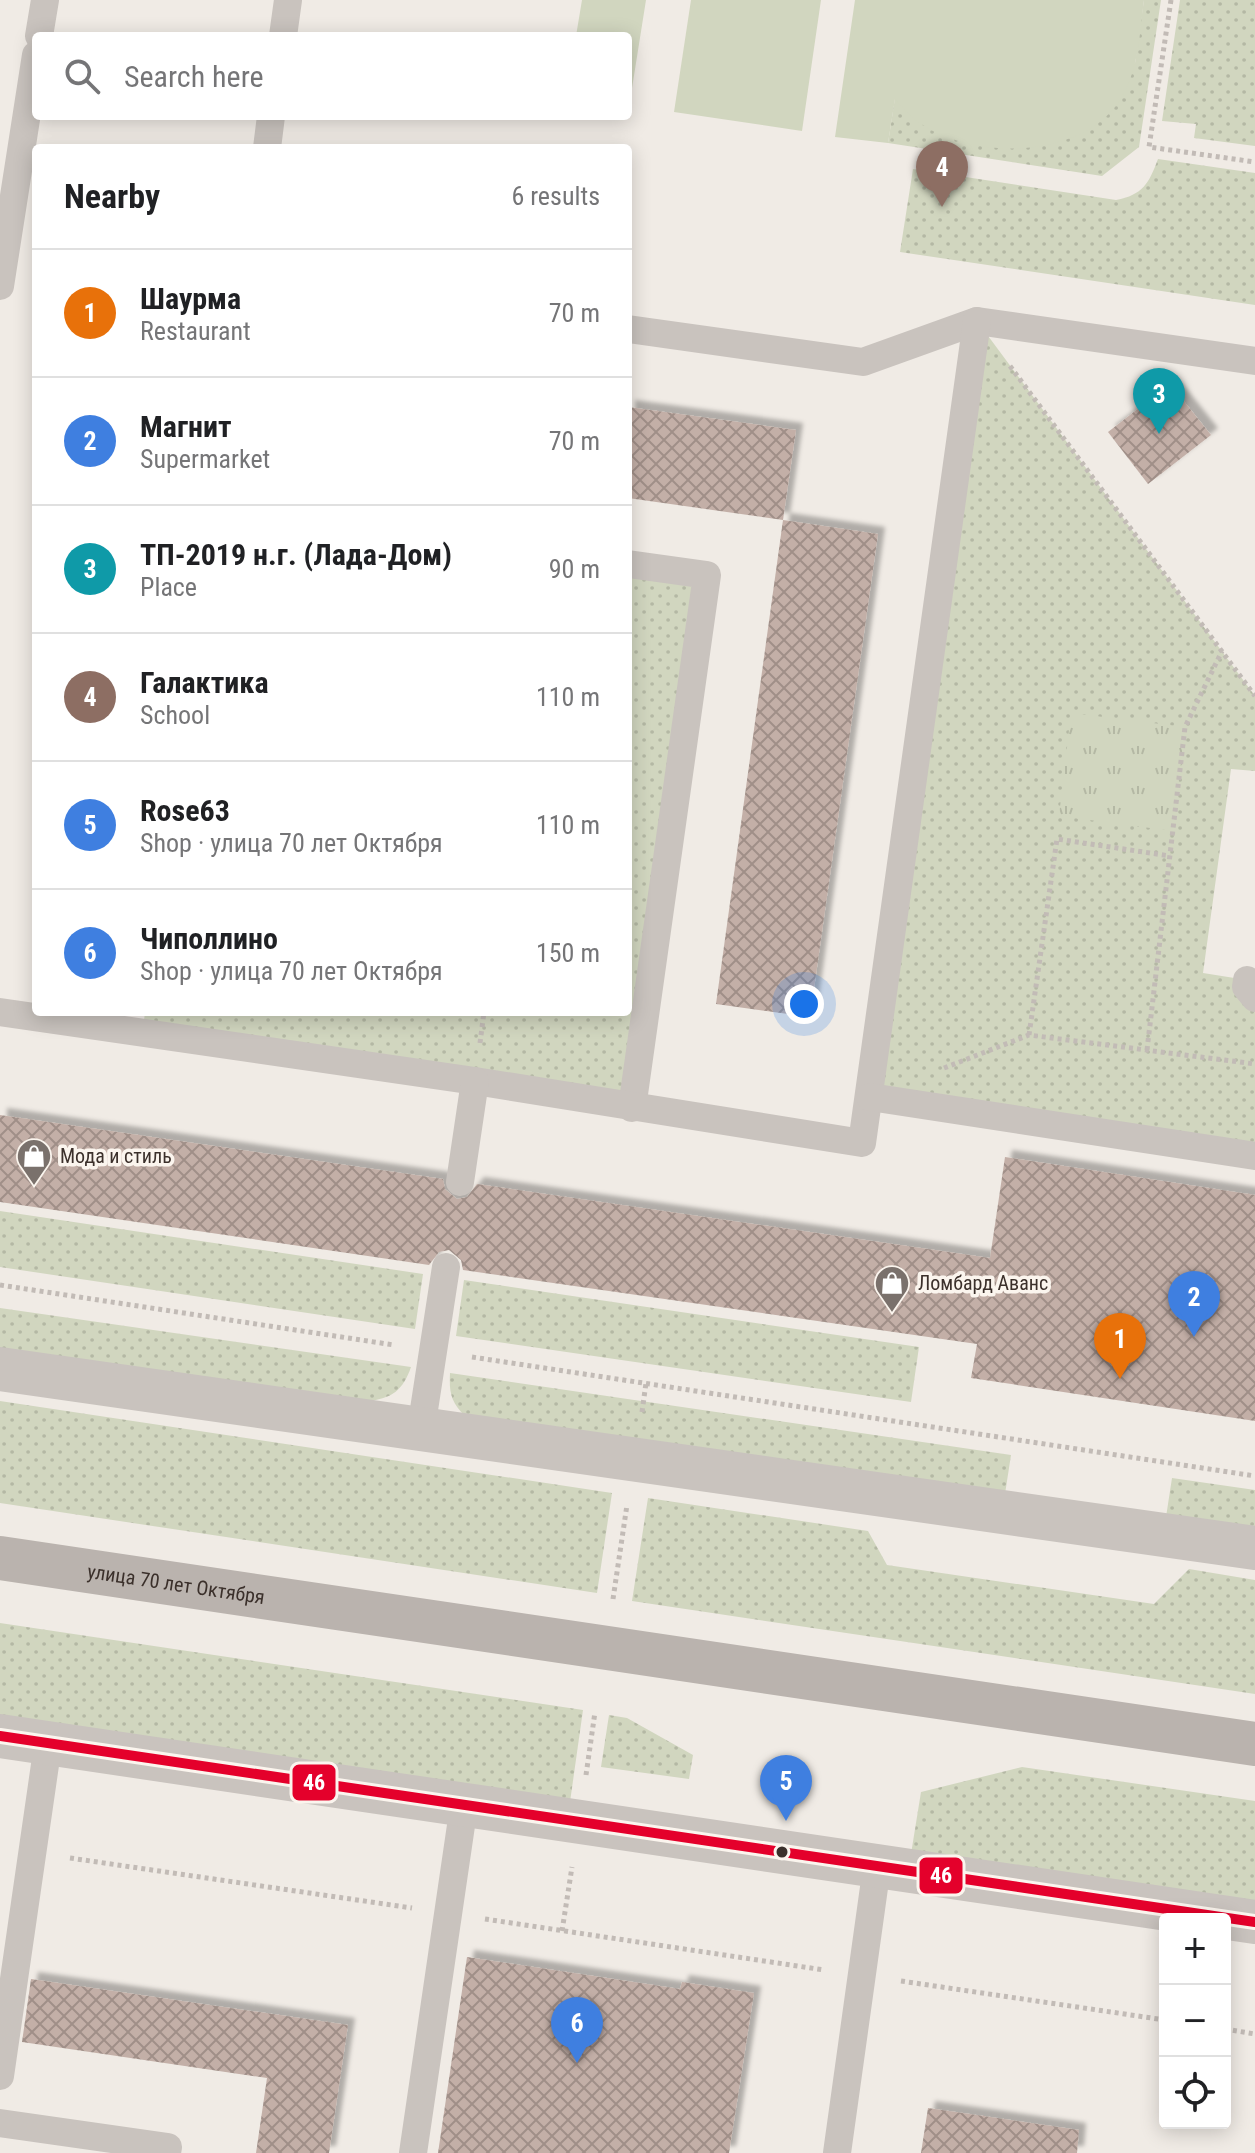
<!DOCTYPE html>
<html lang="en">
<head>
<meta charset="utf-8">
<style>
  body { margin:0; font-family:"Roboto Condensed",sans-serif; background:#f6f6f6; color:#202124 }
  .controls { position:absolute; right:24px; bottom:24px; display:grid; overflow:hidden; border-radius:8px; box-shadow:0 4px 20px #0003 }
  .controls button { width:72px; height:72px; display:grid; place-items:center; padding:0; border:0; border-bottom:2px solid #e0e0e0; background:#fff; color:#202124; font:40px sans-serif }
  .you { position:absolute; left:804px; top:1004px; width:28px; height:28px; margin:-20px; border:6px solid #fff; border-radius:50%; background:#1a73e8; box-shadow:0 0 0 12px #1a73e833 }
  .badge { display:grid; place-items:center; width:52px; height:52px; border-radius:50%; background:#0f766e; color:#fff; font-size:26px; font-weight:700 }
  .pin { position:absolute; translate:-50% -66px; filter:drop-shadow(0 2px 4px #0008) }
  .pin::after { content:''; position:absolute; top:42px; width:28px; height:24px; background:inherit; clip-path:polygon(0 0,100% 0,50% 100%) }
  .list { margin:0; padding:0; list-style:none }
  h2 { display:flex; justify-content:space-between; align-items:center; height:104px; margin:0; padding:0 32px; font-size:34px }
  h2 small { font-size:26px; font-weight:400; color:#757577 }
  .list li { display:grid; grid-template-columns:52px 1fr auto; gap:24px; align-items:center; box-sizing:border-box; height:128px; padding:0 32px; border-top:2px solid #e0e0e0 }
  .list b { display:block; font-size:30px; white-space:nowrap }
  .list p { margin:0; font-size:26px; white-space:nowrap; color:#757577 }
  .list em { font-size:26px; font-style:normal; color:#757577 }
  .icon { flex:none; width:44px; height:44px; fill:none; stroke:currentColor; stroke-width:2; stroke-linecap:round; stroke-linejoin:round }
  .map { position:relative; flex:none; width:1255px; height:2153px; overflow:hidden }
  .search { position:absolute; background:#fff; box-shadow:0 4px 20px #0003; left:32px; top:32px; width:600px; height:88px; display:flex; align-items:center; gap:20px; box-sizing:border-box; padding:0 28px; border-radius:8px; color:#757577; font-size:30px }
  .panel { position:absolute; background:#fff; box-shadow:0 4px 20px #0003; left:32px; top:144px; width:600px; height:872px; border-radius:8px }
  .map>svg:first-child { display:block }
  .grass { fill:url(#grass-dots) }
  .park { fill:url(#park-tufts) }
  .pitch { fill:#d1d6bf }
  .building { fill:url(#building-cross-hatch); filter:url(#shadow) }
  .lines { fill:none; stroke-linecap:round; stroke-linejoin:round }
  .path { stroke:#c2bbb6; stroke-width:5; stroke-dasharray:4 4; stroke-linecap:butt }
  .service { stroke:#c9c3be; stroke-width:28 }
  .minor { stroke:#c9c3be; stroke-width:44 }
  .secondary { stroke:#bab3ae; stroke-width:44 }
  .bus-1-casing { stroke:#fbf5ee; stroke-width:16 }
  .bus-1 { stroke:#e4002b; stroke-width:10 }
  .bus-dot { fill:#3b302b; stroke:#fbf5ee; stroke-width:3 }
  .labels { text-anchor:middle; stroke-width:7; stroke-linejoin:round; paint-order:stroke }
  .poi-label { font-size:20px; fill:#3b302b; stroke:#fbf5ee; text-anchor:start }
  .street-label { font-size:20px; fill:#3b302b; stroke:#fbf5ee }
  .line-badge { stroke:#fbf5ee; stroke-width:3 }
  .badge-label { font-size:22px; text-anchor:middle; font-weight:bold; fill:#fff }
</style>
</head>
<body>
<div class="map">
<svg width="1255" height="2153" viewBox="0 0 1255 2153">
  <defs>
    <pattern id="grass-dots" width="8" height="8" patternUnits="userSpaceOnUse" patternTransform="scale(2)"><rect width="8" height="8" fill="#d1d6bf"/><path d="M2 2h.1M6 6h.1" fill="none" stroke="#b4b8a4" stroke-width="1.8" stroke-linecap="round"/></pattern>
    <pattern id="park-tufts" width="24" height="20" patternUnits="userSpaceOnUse" patternTransform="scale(2)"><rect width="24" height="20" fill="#d1d6bf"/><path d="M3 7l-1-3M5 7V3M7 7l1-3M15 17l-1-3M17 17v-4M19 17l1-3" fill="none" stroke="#b4b8a4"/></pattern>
    <pattern id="building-cross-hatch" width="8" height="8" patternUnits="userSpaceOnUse" patternTransform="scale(2)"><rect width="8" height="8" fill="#c3afa7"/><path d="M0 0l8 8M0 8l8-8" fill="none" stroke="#a08f88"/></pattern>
    <filter id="shadow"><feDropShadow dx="7" dy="-7" stdDeviation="2" flood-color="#0004"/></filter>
  </defs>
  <rect width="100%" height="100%" fill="#f0ebe5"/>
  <g class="grass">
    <path d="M1144 0H1161L1139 147 1102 176 888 143 895 98 1135 63Z"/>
    <path d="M1180 0H1255V146L1194 138 1196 124 1162 121Z"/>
    <path d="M1158 159 1255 173V305L900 252 913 169 1116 200C1143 195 1149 183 1158 159Z"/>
    <path d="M977 321 1255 696V771L1231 769 1203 973 1247 980 1255 991V1156L870 1097Z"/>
    <path d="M628 569 704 580 629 1099 143 1029 145 1012H628Z"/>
    <path d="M0 1211 423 1274 415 1329 0 1267Z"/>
    <path d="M464 1280 919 1347 911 1402 456 1336Z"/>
    <path d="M0 1308 411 1367C403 1390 392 1399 367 1401L0 1348Z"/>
    <path d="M450 1373 1011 1455 1005 1494 465 1416C451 1402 449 1393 450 1373Z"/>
    <path d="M0 1401 612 1493 597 1593 0 1503Z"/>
    <path d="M1172 1478 1255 1490V1531L1166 1517Z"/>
    <path d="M648 1498 868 1531 887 1565 1154 1604 1189 1569 1255 1580V1694L632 1601Z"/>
    <path d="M0 1623 583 1710 569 1809 0 1726Z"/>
    <path d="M609 1715 627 1718 693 1755 689 1779 601 1767Z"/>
    <path d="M1022 1767 1255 1801V1906L911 1854 921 1792Z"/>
  </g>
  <path class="park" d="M1071 713 1185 727 1173 831 1059 816Z"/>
  <g class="pitch">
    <path d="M582 0H646L629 107 628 36H576Z"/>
    <path d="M691 0H821L802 131 674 112Z"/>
    <path d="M855 0H1144C1140 30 1139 63 1125 91 1092 160 973 163 917 121 909 116 902 106 895 99L888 143 835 137Z"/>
  </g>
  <g class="building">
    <path d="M1170 384 1211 435 1148 484 1108 432Z"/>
    <path d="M628 407 796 430 783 520 628 498Z"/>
    <path d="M783 520 878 534 810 1017 716 1004Z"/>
    <path d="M0 1115 443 1179 445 1189 457 1199 467 1197 477 1184 990 1258 1005 1157 1255 1195V1421L971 1378 977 1344 463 1270 461 1260 449 1250 439 1252 429 1265 0 1202Z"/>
    <path d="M467 1957 680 1989 682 1982 754 1993 729 2153H438Z"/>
    <path d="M31 1979 348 2025 329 2153H256L267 2078 22 2042Z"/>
    <path d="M928 2108 1079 2130 1077 2153H921Z"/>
  </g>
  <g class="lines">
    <g class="path">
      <path d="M1171 0 1149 147 1255 162"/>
      <path d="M1010 366 1255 696"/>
      <path d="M1029 1035 1057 839 1170 856"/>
      <path d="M480 1043 484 1012"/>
      <path d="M1147 1050 1185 727 1222 651"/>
      <path d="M944 1068 1029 1035 1255 1064"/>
      <path d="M0 1285 394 1345"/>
      <path d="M472 1357 1255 1476"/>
      <path d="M642 1412 646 1383"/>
      <path d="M613 1599 627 1505"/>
      <path d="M586 1775 595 1712"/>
      <path d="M70 1858 412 1908"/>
      <path d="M485 1919 824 1970"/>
      <path d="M562 1931 572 1867"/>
      <path d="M901 1981 1165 2020"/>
      <path d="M1225 2029 1255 2034"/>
    </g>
    <g class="service">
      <path d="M39 36 45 0"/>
      <path d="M283 36 288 0"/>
      <path d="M267 148 271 116"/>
      <path d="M0 286 36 55"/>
      <path d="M628 329 863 362 977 321 1255 361"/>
      <path d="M628 564 707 575 632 1108"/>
      <path d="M1247 980 1246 987 1255 998"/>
      <path d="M0 1012 475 1081 862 1143 977 321"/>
      <path d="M870 1097 1255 1156"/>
      <path d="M460 1182 475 1081"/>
      <path d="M421 1429 446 1267"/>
      <path d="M0 2076 48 1744"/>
      <path d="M0 2123 168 2147 167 2153"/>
      <path d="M413 2153 464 1805"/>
      <path d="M837 2153 877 1866"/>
    </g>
    <g class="minor">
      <path d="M0 1369 1255 1548"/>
      <path d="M0 1736 1255 1922"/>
    </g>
    <path class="secondary" id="s1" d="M0 1558 1255 1744"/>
    <g class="bus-1-casing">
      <path id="bus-1" d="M0 1736 1255 1922"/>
    </g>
    <use href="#bus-1" class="bus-1"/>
  </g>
  <defs>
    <g id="shop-pin" transform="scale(1.8)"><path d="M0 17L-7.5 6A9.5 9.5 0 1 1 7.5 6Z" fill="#7a716c" stroke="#fbf5ee"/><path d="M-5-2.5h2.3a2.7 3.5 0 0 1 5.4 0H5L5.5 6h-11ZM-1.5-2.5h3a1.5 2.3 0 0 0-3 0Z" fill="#fff"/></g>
  </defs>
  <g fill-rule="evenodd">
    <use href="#shop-pin" x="34" y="1156"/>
    <use href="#shop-pin" x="892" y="1283"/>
  </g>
  <circle class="bus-dot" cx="782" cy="1852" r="7"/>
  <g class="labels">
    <g class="poi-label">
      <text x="60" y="1163">Мода и стиль</text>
      <text x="918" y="1290">Ломбард Аванс</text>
    </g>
    <g class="street-label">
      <text dy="7" stroke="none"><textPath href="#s1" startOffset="178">улица 70 лет Октября</textPath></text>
    </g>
  </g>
  <g class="line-badge">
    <rect x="291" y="1763" width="46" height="39" rx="8" fill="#e4002b"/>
    <rect x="918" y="1856" width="46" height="39" rx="8" fill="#e4002b"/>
  </g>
  <g class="badge-label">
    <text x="314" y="1790">46</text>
    <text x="941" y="1883">46</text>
  </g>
</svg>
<div class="controls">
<button>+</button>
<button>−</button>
<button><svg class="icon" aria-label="locate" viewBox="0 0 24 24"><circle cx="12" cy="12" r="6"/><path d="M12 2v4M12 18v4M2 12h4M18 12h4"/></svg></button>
</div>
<div class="you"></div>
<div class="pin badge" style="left:1120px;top:1379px;background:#e8710a">1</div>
<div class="pin badge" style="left:1194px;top:1337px;background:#3f7fe0">2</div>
<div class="pin badge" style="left:1159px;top:434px;background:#0f9aa8">3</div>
<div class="pin badge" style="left:942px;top:207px;background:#8d6e63">4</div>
<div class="pin badge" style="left:786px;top:1821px;background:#3f7fe0">5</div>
<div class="pin badge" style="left:577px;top:2063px;background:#3f7fe0">6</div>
<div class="search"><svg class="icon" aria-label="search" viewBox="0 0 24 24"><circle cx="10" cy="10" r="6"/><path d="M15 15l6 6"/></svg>Search here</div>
<section class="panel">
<h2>Nearby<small>6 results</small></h2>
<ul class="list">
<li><span class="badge" style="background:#e8710a">1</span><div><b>Шаурма</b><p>Restaurant</p></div><em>70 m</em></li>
<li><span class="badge" style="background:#3f7fe0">2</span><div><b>Магнит</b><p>Supermarket</p></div><em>70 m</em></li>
<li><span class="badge" style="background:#0f9aa8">3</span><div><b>ТП-2019 н.г. (Лада-Дом)</b><p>Place</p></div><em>90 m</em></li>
<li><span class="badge" style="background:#8d6e63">4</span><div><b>Галактика</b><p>School</p></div><em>110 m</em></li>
<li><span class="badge" style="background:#3f7fe0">5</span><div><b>Rose63</b><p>Shop · улица 70 лет Октября</p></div><em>110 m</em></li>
<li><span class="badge" style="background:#3f7fe0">6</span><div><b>Чиполлино</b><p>Shop · улица 70 лет Октября</p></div><em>150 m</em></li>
</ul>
</section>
</div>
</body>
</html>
